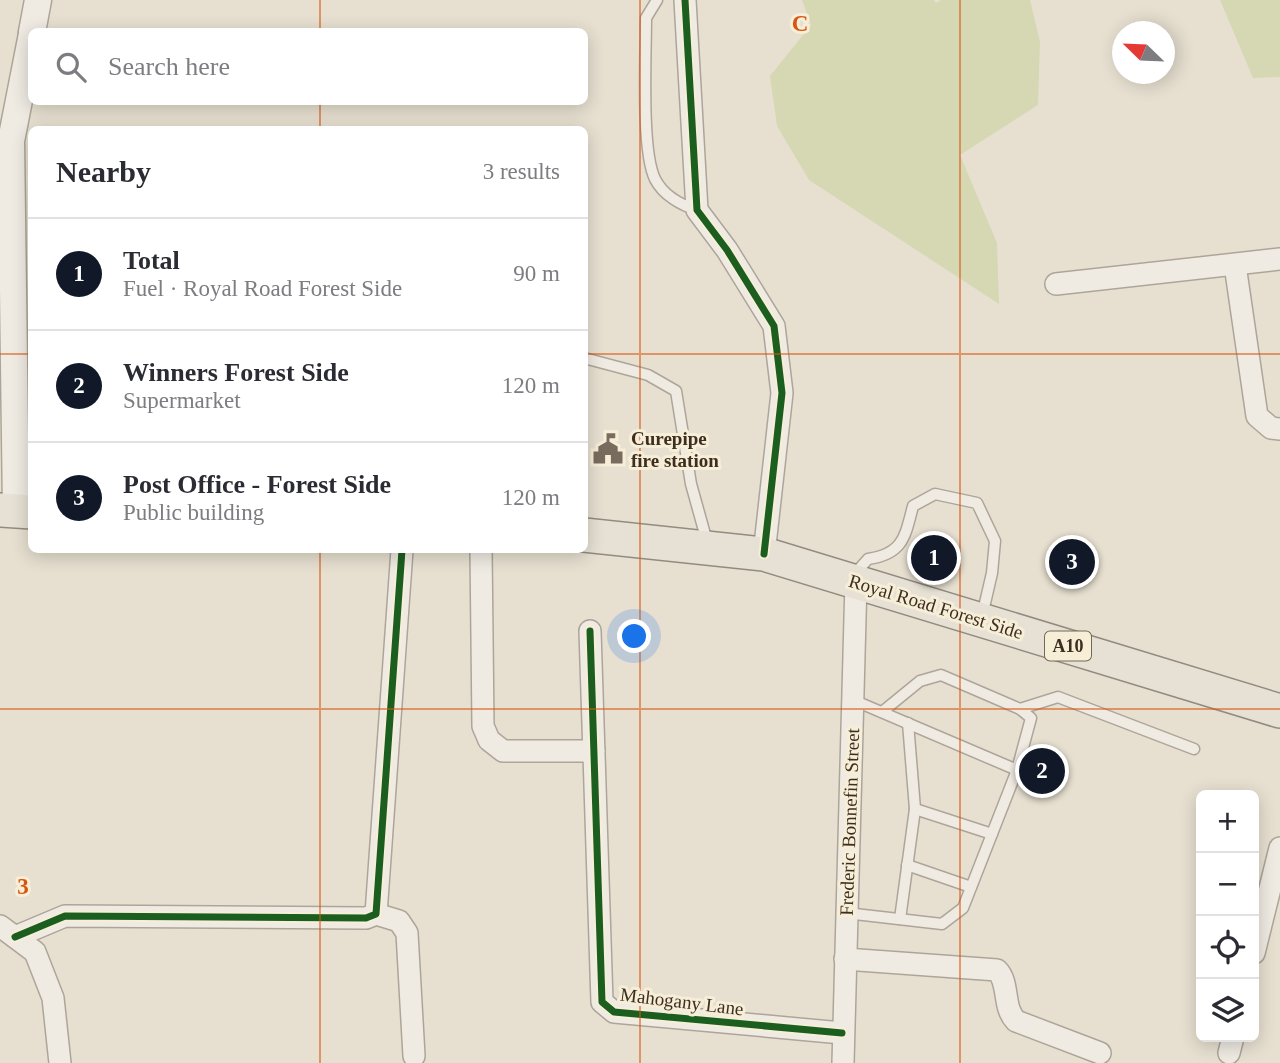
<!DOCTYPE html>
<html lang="en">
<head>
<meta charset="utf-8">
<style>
  body { margin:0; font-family:"Times New Roman",serif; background:#f7f7f7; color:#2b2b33 }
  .controls { position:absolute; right:21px; bottom:21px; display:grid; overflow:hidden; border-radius:10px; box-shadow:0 4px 18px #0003 }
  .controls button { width:63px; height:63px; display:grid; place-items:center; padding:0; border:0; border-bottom:2px solid #e1e1e2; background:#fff; color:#2b2b33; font:35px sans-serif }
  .compass { position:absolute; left:1112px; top:21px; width:63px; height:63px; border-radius:50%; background:#fff; box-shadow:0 4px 18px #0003; rotate:293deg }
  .you { position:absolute; left:635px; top:637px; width:24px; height:24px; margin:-18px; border:5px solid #fff; border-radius:50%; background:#1a73e8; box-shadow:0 0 0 10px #1a73e833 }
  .badge { display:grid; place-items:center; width:46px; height:46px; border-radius:50%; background:#111827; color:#fff; font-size:23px; font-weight:700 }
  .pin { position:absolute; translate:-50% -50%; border:4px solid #fff; box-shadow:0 2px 7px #0006 }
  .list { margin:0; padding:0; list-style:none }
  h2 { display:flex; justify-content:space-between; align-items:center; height:91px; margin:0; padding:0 28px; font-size:30px }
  h2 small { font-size:23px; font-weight:400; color:#7c7c81 }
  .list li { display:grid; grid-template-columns:46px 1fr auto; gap:21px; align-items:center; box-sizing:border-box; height:112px; padding:0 28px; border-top:2px solid #e1e1e2 }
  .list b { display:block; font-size:26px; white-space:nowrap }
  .list p { margin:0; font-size:23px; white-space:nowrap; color:#7c7c81 }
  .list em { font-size:23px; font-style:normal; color:#7c7c81 }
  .icon { flex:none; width:38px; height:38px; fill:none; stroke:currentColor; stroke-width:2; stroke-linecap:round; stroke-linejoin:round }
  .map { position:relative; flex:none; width:1280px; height:1063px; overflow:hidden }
  .search { position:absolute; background:#fff; box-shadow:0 4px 18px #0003; left:28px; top:28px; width:560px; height:77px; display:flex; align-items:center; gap:18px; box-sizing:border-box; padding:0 24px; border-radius:10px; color:#7c7c81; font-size:26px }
  .panel { position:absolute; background:#fff; box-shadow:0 4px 18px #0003; left:28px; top:126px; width:560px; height:427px; border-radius:10px }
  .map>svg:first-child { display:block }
  .green { fill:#d6d7b3 }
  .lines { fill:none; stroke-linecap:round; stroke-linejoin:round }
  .service-casing { stroke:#ada599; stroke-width:13 }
  .minor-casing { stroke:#ada599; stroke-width:24 }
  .tertiary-casing { stroke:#ada599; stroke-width:29 }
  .primary-casing { stroke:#928b80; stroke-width:36 }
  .service { stroke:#efebe3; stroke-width:10 }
  .minor { stroke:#efebe3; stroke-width:21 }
  .tertiary { stroke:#efebe3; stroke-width:26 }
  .primary { stroke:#e6e1d4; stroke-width:33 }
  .cycleway-casing { stroke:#f7eed8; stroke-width:11 }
  .cycleway { stroke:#1b5e20; stroke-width:7 }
  .grid { fill:none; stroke:#d7550e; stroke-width:2; stroke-opacity:0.55 }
  .labels { text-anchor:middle; stroke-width:6; stroke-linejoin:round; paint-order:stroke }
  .shield { fill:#f7eed8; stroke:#756857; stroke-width:2 }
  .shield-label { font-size:18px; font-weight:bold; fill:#3d2e20 }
  .poi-label { font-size:19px; font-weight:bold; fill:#3d2e20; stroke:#f7eed8; text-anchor:start }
  .street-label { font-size:19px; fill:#3d2e20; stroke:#f7eed8 }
  .grid-label { font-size:23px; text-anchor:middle; font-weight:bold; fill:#d7550e; stroke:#f7eed8; stroke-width:6; stroke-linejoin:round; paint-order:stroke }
</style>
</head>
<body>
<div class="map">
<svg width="1280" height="1063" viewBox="0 0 1280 1063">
  <rect width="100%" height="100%" fill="#e7e0d1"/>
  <g class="green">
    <path d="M802 0H934L936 3 941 0H1030L1040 42 1038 105 960 155 997 243 999 304 809 180 777 126 770 76 811 25Z"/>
    <path d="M1220 0H1280V77L1253 78Z"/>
  </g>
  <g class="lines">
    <g class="service-casing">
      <g id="service">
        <path d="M657 0 646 18C646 54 641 151 655 179 663 195 681 205 697 210"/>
        <path d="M584 358 648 375 676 391 691 484 708 545"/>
        <path d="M852 577 868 559C903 554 905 537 913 506L935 494 977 503 995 541 992 573 982 616"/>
        <path d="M1020 709 1058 697 1194 749"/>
        <path d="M882 712 920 681 941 675 1020 709 1031 718 1017 770"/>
        <path d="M915 809 992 834"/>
        <path d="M907 865 971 887"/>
        <path d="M846 913 942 924 963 908 1017 770 853 700"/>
        <path d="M900 919 915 809 908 723"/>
      </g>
    </g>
    <g class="minor-casing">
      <g id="minor">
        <path d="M685 0 697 210 727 250 774 326 782 393 764 554"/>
        <path d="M1235 265 1257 416 1271 428 1280 429"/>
        <path d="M1056 284 1280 259"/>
        <path d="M481 550 483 726 489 740 503 751H594"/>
        <path d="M590 631 602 1002 614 1012 842 1033"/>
        <path d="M376 914 399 921 407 933 414 1056"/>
        <path d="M0 926 35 952 53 998 60 1063"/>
        <path d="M15 937 65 916 366 918 376 914 402 550"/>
        <path d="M1254 953 1280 848"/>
        <path d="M845 959 997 970C1010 983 1002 1007 1016 1021L1100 1053"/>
        <path d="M1229 1053 1233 1037"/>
        <path d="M843 1063 856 581"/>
      </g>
    </g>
    <g class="tertiary-casing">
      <g id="tertiary">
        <path d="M32 32 38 0"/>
        <path d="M16 511 11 141 32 34"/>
      </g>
    </g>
    <g class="primary-casing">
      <g id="primary">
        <path d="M0 510 32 512"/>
        <path d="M584 535 764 554 1280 711"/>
      </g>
    </g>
    <use href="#service" class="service"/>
    <use href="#minor" class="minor"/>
    <use href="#tertiary" class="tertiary"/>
    <use href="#primary" class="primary"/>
    <g class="cycleway-casing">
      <g id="cycleway">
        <path d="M685 0 697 210 727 250 774 326 782 393 764 554"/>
        <path d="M590 631 602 1002 614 1012 842 1033"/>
        <path d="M15 937 65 916 366 918 376 914 402 550"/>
      </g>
    </g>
    <use href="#cycleway" class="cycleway"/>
  </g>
  <path class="grid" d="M320 0V32M640 0V1063M960 0V1063M320 102V130M0 354H32M584 354H1280M320 550V1063M0 709H1280"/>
  <defs>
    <g id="civic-bare" transform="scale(2.415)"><path d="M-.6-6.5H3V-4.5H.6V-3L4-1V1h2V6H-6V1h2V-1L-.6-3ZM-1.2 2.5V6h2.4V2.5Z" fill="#786c5e" stroke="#f7eed8" stroke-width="2.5" paint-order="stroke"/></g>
  </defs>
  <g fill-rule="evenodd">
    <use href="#civic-bare" x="608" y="449"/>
  </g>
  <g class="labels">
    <rect class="shield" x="1045" y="631.5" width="46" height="29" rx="5"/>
    <g class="shield-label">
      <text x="1068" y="652">A10</text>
    </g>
    <g class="poi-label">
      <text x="631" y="445">Curepipe<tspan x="631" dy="22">fire station</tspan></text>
    </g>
    <g class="street-label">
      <text transform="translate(936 606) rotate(17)" y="7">Royal Road Forest Side</text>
      <text transform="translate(849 822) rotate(-88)" y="7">Frederic Bonnefin Street</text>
      <text transform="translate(682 1001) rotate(7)" y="7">Mahogany Lane</text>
    </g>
  </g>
  <g class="grid-label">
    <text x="800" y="31">C</text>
    <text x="23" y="894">3</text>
  </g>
</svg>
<div class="controls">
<button>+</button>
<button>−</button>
<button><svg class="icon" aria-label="locate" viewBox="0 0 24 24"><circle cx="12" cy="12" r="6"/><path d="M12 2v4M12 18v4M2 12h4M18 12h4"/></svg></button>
<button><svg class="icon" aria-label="layers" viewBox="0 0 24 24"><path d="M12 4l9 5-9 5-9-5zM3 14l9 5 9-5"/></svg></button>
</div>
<svg class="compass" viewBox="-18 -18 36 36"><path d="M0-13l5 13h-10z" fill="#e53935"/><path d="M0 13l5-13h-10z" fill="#7c7c81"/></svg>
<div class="you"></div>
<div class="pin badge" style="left:934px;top:558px">1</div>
<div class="pin badge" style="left:1042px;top:771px">2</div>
<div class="pin badge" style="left:1072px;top:562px">3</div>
<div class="search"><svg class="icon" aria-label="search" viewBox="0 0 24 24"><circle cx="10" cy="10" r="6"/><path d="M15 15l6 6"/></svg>Search here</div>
<section class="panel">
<h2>Nearby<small>3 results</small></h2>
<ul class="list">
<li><span class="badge">1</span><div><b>Total</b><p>Fuel · Royal Road Forest Side</p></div><em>90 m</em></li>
<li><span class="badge">2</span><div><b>Winners Forest Side</b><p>Supermarket</p></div><em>120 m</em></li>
<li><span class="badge">3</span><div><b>Post Office - Forest Side</b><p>Public building</p></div><em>120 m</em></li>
</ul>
</section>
</div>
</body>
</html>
